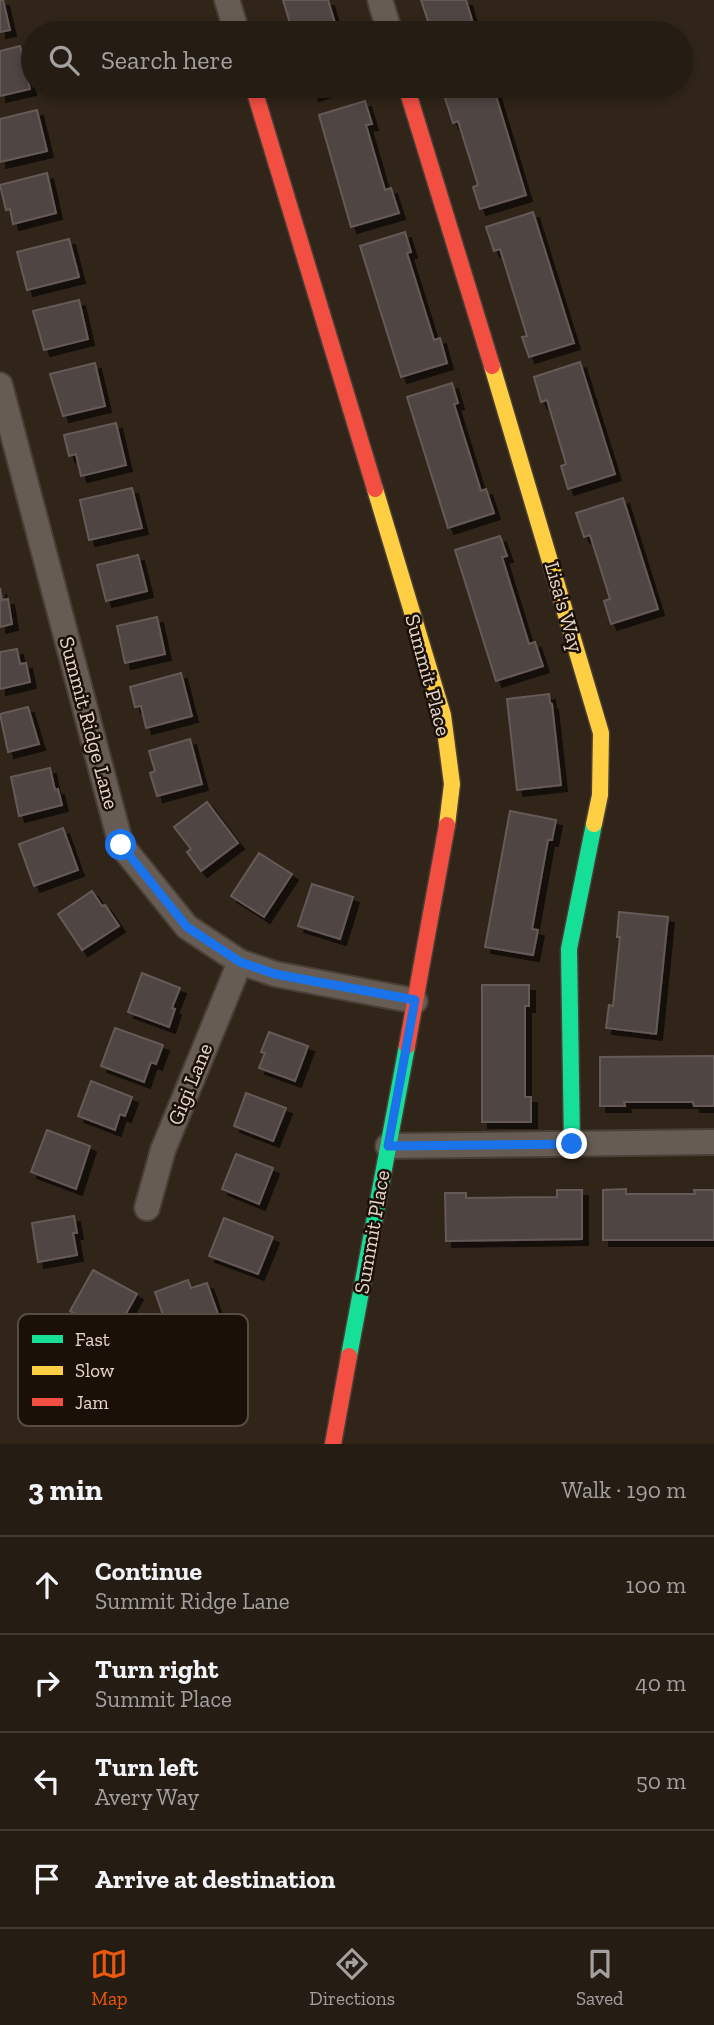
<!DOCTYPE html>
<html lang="en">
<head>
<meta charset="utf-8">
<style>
  body { margin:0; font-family:"Zilla Slab",serif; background:#2d251c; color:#f1f3f6 }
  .stop { position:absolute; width:21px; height:21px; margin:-16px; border:5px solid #1a73e8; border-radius:50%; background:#fff }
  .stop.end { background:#1a73e8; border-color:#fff; box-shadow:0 2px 7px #0008 }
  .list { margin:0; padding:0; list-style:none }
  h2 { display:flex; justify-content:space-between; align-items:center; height:91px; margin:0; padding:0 28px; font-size:30px }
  h2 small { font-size:23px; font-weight:400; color:#a3a1a0 }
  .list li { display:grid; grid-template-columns:46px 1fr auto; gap:21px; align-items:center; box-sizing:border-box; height:98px; padding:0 28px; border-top:2px solid #423a33 }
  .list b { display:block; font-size:26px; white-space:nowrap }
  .list p { margin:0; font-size:23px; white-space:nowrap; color:#a3a1a0 }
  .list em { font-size:23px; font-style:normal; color:#a3a1a0 }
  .icon { flex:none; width:38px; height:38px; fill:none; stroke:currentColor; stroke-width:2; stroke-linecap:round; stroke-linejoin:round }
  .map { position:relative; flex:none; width:714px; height:1444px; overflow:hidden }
  .search { position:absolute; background:#251c13; box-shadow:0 4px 10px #0003; left:21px; right:21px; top:21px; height:77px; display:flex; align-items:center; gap:18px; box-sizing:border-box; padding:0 24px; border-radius:38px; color:#a3a1a0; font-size:26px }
  .sheet { height:483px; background:#251c13 }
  nav { display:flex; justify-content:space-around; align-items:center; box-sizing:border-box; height:98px; border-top:2px solid #423a33; background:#251c13; font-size:19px; color:#a3a1a0 }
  nav a { display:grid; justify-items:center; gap:4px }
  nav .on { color:#ea580c }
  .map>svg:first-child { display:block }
  .building { fill:#4f4442; stroke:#665a59; stroke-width:2; filter:url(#shadow) }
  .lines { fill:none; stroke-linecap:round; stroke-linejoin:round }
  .street-casing { stroke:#493f36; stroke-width:28 }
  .fast-casing { stroke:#493f36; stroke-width:19 }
  .slow-casing { stroke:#493f36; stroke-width:19 }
  .jam-casing { stroke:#493f36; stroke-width:19 }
  .street { stroke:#675c53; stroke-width:24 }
  .fast { stroke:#16e098; stroke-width:16 }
  .slow { stroke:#ffcf43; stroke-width:16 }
  .jam { stroke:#f24e42; stroke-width:16 }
  .route { stroke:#1a73e8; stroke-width:9 }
  .labels { text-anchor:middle; stroke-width:5; stroke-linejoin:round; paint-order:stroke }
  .street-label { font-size:21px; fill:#e6d6ca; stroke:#1b1008 }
  .key { fill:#1b1008; stroke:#584b42; stroke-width:2 }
  .key-label { font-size:19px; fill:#e6d6ca }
</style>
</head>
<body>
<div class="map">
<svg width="714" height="1444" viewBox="0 0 714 1444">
  <defs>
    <filter id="shadow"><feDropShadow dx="6" dy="6" stdDeviation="0" flood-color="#0009"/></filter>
  </defs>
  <rect width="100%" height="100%" fill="#312519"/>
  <g class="building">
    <path d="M0 0H3L10 30 0 32Z"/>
    <path d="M283 0H328L338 33H293Z"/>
    <path d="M421 0H466L476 33H432Z"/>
    <path d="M20 46 30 89 0 96V51Z"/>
    <path d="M310 86H342L313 95Z"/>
    <path d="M484 86H493L526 195 480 209 473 187 478 185 458 121 453 123 445 98Z"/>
    <path d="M365 101 372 124 366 125 385 190 391 188 399 213 351 227 319 115Z"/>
    <path d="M37 110 47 151 0 162V119Z"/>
    <path d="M47 173 56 213 13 224 10 209 6 210 0 185Z"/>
    <path d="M533 212 574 343 529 357 522 337 527 336 500 249 494 251 486 227Z"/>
    <path d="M405 232 411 252 407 253 434 340 440 338 447 363 401 377 360 246Z"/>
    <path d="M69 239 79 277 27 290 17 252Z"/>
    <path d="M79 300 88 339 44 350 33 311Z"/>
    <path d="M580 362 615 474 568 489 561 466 566 464 547 400 541 402 534 377Z"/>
    <path d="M95 363 105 406 63 416 50 374Z"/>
    <path d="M452 383 458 403 454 404 481 491 486 489 494 513 448 528 407 397Z"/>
    <path d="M116 423 126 465 81 476 76 454 69 456 64 435Z"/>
    <path d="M132 488 142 528 89 540 80 500Z"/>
    <path d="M623 498 658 609 611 624 604 601 610 599 590 535 584 537 576 513Z"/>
    <path d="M500 536 507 556 502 557 529 644 535 642 543 666 496 681 455 550Z"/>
    <path d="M138 555 147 591 106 601 97 565Z"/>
    <path d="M0 588 2 600 8 599 12 624 0 627Z"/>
    <path d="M157 617 165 654 125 663 117 626Z"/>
    <path d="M17 649 20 664 26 663 30 682 0 689V652Z"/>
    <path d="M181 673 192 716 146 728 141 706 135 707 130 687Z"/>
    <path d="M549 694 550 703 552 704 561 785 517 790 507 699Z"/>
    <path d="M28 707 39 744 8 752 0 714Z"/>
    <path d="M190 739 202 784 157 796 150 773 155 771 149 751Z"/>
    <path d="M50 768 55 790 58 789 62 805 19 816 11 777Z"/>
    <path d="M207 802 238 843 201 871 187 852 191 849 174 827Z"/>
    <path d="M510 811 556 820 552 840H548L532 929 538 930 533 955 485 947Z"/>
    <path d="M63 828 78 870 34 886 19 844Z"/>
    <path d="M259 853 292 874 264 917 231 896Z"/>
    <path d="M312 884 353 897 340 939 298 926Z"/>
    <path d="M92 891 102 906 105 905 119 926 82 950 58 914Z"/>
    <path d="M619 912 668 917 656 1034 606 1028 609 1005 613 1006 620 937H617Z"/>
    <path d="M142 973 180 988 172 1008 175 1009 169 1027 128 1012Z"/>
    <path d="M482 985H529V1006H525V1097H531V1122H482Z"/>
    <path d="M115 1028 163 1045 156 1064 151 1062 144 1082 101 1066Z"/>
    <path d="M269 1032 308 1046 295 1081 259 1068 265 1053 261 1052Z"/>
    <path d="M714 1056V1106H694L693 1102H624L625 1106H600V1057Z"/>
    <path d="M91 1081 132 1097 125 1116 120 1114 115 1130 78 1116Z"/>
    <path d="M246 1093 286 1108 273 1141 234 1126Z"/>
    <path d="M47 1130 90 1146 76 1189 31 1172Z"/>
    <path d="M236 1154 273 1168 259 1204 222 1189Z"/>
    <path d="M626 1189V1194H695L694 1190H714V1240H603V1190Z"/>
    <path d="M557 1190H582V1239L446 1241 445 1193H466V1198L557 1197Z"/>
    <path d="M74 1216 77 1233H73L77 1255 38 1262 32 1223Z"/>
    <path d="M224 1218 273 1237 258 1274 209 1256Z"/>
    <path d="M93 1270 137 1294 114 1335 70 1311Z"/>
    <path d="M188 1280 191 1288 207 1283 219 1317 170 1335 155 1292Z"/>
  </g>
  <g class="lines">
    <g class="street-casing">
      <g id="street">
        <path d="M227 0 237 33"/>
        <path d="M380 0 390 33"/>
        <path d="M0 385 121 845 187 927 240 962 275 974 415 1001"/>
        <path d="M388 1146 714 1142"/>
        <path d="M147 1208 163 1150 240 962"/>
      </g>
    </g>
    <g class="fast-casing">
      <g id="fast">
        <path d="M572 1144 569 949 594 824"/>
        <path d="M349 1356 407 1046"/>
      </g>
    </g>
    <g class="slow-casing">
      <g id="slow">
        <path d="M492 366 601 733 600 795 594 824"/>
        <path d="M375 489 443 715 452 784 447 825"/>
      </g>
    </g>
    <g class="jam-casing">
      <g id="jam">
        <path d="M253 86 375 489"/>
        <path d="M406 86 492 366"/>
        <path d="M407 1046 447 825"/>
        <path d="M333 1444 349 1356"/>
      </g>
    </g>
    <use href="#street" class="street"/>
    <use href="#fast" class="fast"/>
    <use href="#slow" class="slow"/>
    <use href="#jam" class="jam"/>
  </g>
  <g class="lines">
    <path class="route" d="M121 845 187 927 240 962 275 974 415 1000 388 1146 572 1144"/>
  </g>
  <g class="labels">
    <g class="street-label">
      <text transform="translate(564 607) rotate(74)" y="7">Lisa's Way</text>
      <text transform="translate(428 675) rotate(75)" y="7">Summit Place</text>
      <text transform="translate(89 723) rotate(75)" y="7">Summit Ridge Lane</text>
      <text transform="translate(190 1084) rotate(-68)" y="7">Gigi Lane</text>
      <text transform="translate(372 1232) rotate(-80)" y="7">Summit Place</text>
    </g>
  </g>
  <rect x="18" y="1314" width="230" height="112" rx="10" class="key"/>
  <rect x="32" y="1335" width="31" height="8" fill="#16e098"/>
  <rect x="32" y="1366" width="31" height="9" fill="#ffcf43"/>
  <rect x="32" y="1398" width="31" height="8" fill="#f24e42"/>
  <g class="key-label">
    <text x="75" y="1346">Fast</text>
    <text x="75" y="1377">Slow</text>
    <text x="75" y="1409">Jam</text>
  </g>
</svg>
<div class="stop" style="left:121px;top:845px"></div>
<div class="stop end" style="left:572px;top:1144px"></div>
<div class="search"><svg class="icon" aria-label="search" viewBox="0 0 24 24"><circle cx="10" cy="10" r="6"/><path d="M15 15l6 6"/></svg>Search here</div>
</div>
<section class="sheet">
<h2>3 min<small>Walk · 190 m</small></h2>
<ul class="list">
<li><svg class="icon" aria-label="ahead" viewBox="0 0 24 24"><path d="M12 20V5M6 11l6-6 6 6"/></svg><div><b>Continue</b><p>Summit Ridge Lane</p></div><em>100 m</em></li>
<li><svg class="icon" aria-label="right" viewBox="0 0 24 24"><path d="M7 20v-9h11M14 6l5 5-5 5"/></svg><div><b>Turn right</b><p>Summit Place</p></div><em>40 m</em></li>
<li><svg class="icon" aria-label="left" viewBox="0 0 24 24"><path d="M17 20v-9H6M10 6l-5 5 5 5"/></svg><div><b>Turn left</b><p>Avery Way</p></div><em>50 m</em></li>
<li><svg class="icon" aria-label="arrive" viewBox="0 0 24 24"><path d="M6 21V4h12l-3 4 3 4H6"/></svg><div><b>Arrive at destination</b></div></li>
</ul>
</section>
<nav>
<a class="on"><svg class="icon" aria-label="map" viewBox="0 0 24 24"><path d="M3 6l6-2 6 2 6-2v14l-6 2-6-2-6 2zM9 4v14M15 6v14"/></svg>Map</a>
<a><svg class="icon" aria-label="directions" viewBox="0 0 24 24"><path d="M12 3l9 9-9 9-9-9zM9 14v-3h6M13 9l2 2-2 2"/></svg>Directions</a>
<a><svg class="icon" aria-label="saved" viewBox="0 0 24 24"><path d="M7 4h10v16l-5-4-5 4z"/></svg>Saved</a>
</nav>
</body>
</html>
